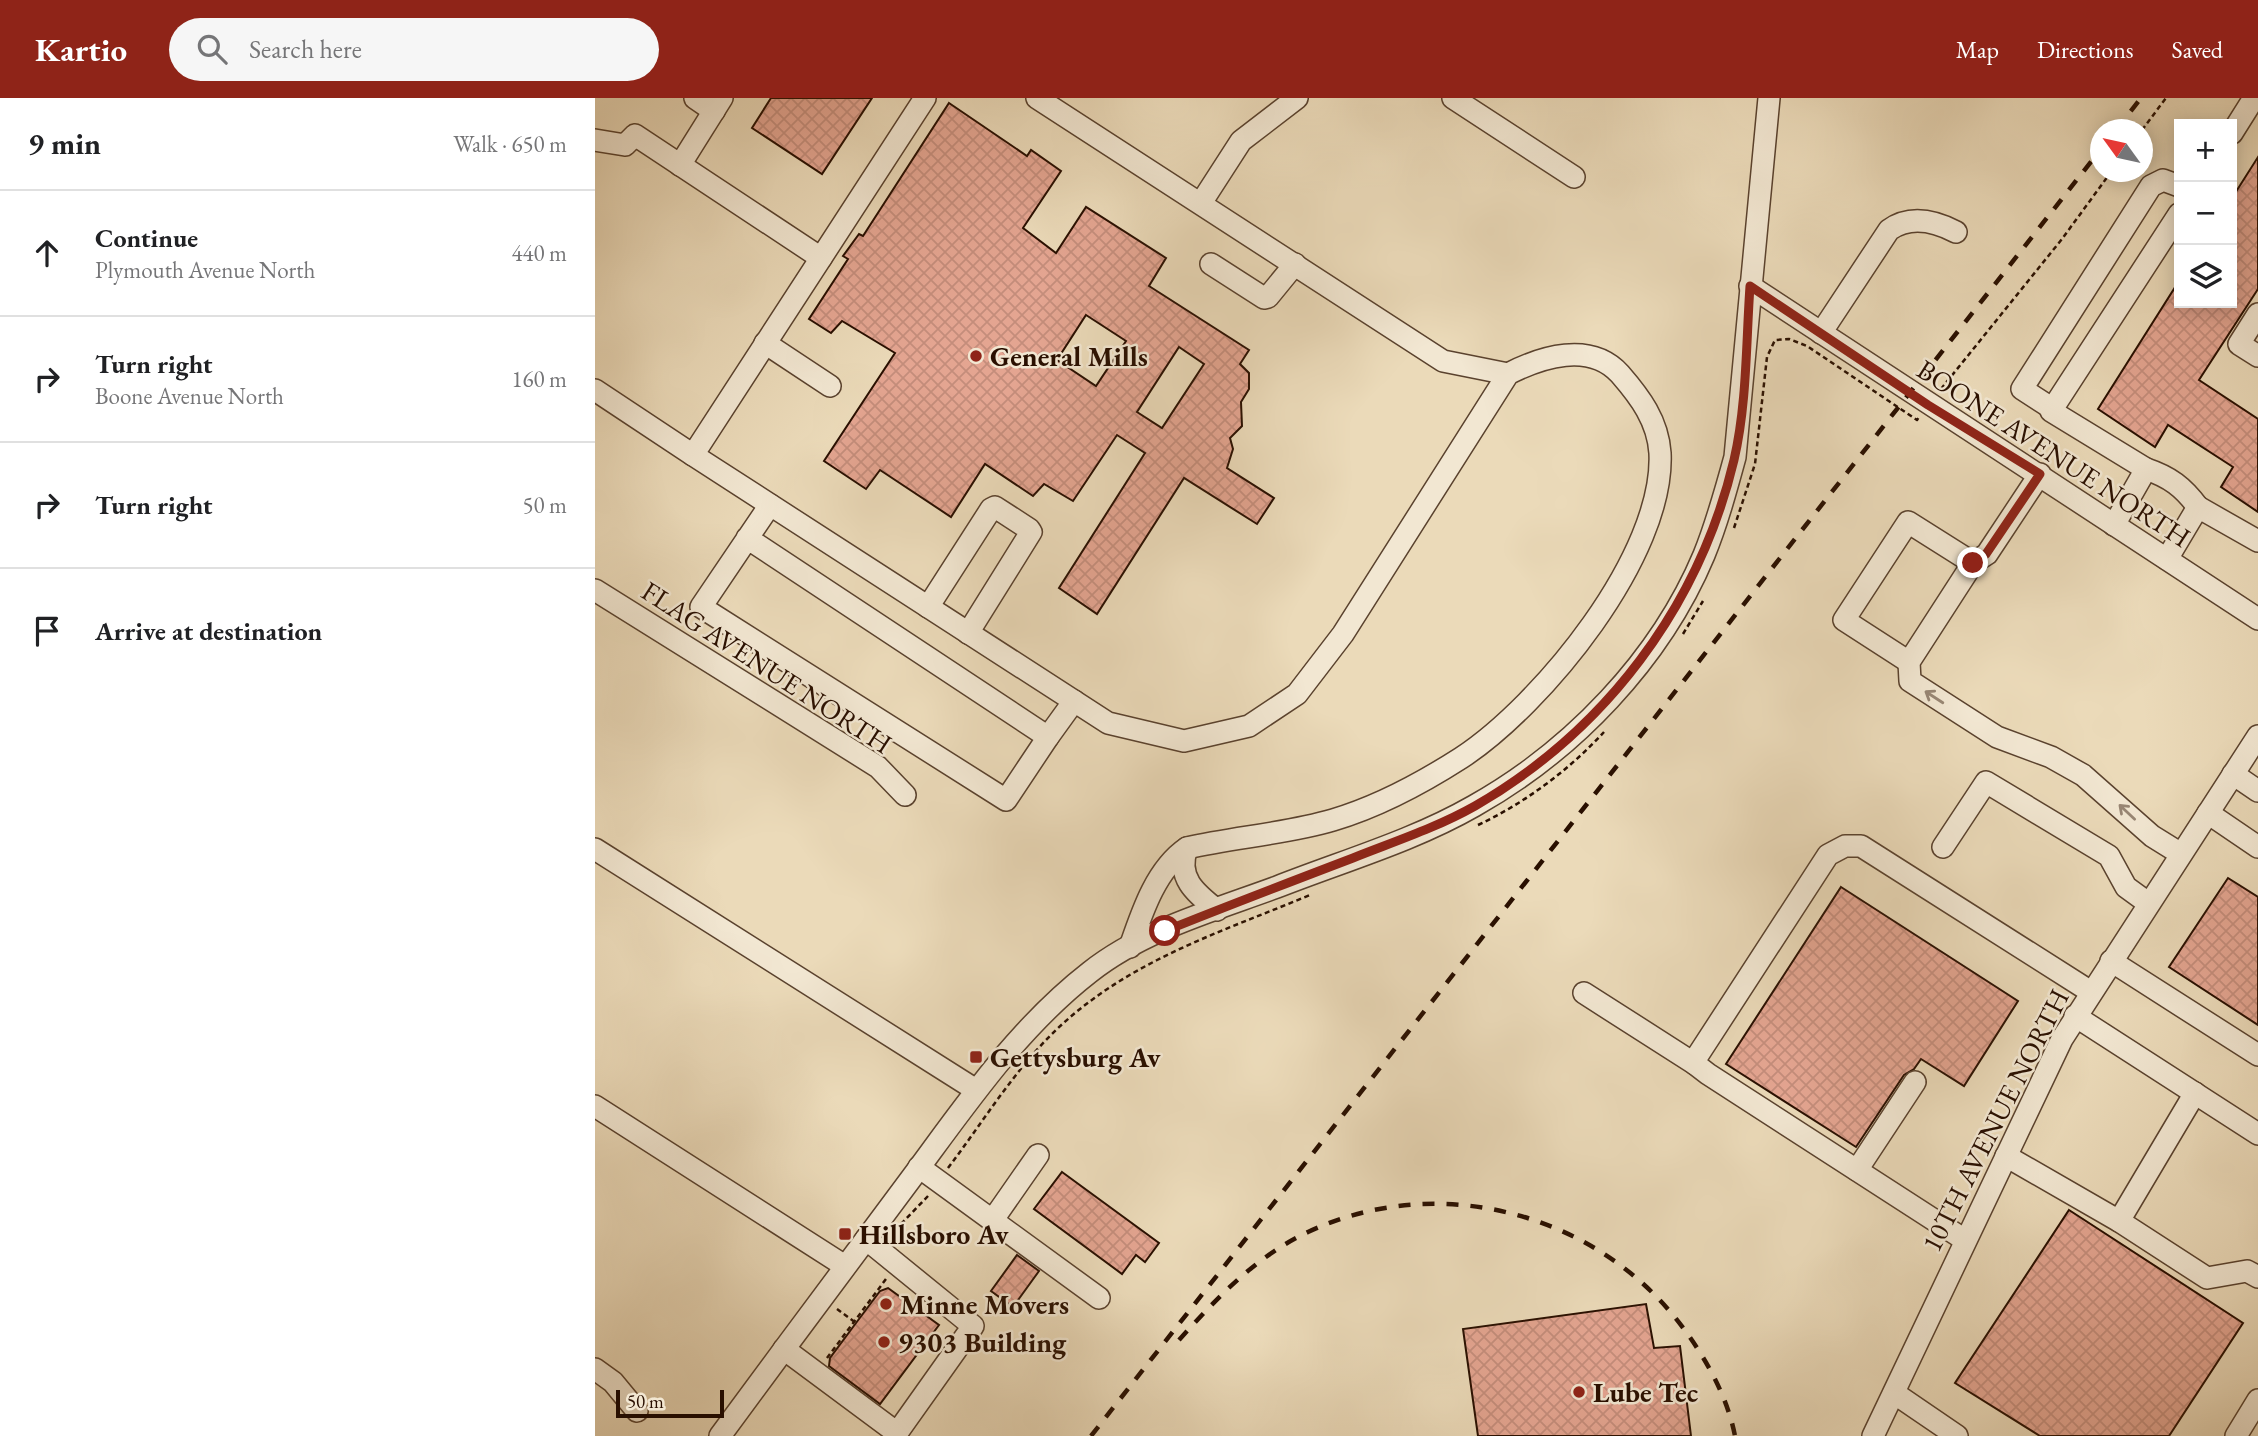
<!DOCTYPE html>
<html lang="en">
<head>
<meta charset="utf-8">
<style>
  body { margin:0; font-family:"EB Garamond",serif; background:#f6f6f6; color:#202124 }
  .controls { position:absolute; right:21px; top:21px; display:grid; overflow:hidden; border-radius:0px; box-shadow:0 4px 18px #0003 }
  .controls button { width:63px; height:63px; display:grid; place-items:center; padding:0; border:0; border-bottom:2px solid #e0e0e0; background:#fff; color:#202124; font:35px sans-serif }
  .compass { position:absolute; left:1495px; top:21px; width:63px; height:63px; border-radius:50%; background:#fff; box-shadow:0 4px 18px #0003; rotate:303deg }
  .scale { position:absolute; left:21px; bottom:18px; width:108px; box-sizing:border-box; padding-left:7px; border:4px solid #290f00; border-top:0; font-size:19px; line-height:24px; white-space:nowrap; color:#290f00; -webkit-text-stroke:5px #f2e7d2; paint-order:stroke }
  .stop { position:absolute; width:21px; height:21px; margin:-16px; border:5px solid #8f2418; border-radius:50%; background:#fff }
  .stop.end { background:#8f2418; border-color:#fff; box-shadow:0 2px 7px #0008 }
  .list { margin:0; padding:0; list-style:none }
  h2 { display:flex; justify-content:space-between; align-items:center; height:91px; margin:0; padding:0 28px; font-size:30px }
  h2 small { font-size:23px; font-weight:400; color:#757577 }
  .list li { display:grid; grid-template-columns:46px 1fr auto; gap:21px; align-items:center; box-sizing:border-box; height:126px; padding:0 28px; border-top:2px solid #e0e0e0 }
  .list b { display:block; font-size:26px; white-space:nowrap }
  .list p { margin:0; font-size:23px; white-space:nowrap; color:#757577 }
  .list em { font-size:23px; font-style:normal; color:#757577 }
  .icon { flex:none; width:38px; height:38px; fill:none; stroke:currentColor; stroke-width:2; stroke-linecap:round; stroke-linejoin:round }
  .map { position:relative; flex:none; width:1663px; height:1338px; overflow:hidden }
  header { display:flex; align-items:center; gap:42px; box-sizing:border-box; height:98px; padding:0 35px; background:#8f2418; color:#fff }
  header strong { font-size:33px }
  nav { display:flex; gap:38px; margin-inline-start:auto; font-size:24px }
  .search { width:490px; height:63px; background:#f6f6f6; display:flex; align-items:center; gap:18px; box-sizing:border-box; padding:0 24px; border-radius:38px; color:#757577; font-size:26px }
  main { display:flex }
  aside { flex:1; background:#fff }
  .map>svg:first-child { display:block }
  .building { fill:url(#building-cross-hatch); stroke:#290f00; stroke-width:2; fill-rule:evenodd }
  .lines { fill:none; stroke-linecap:round; stroke-linejoin:round }
  .minor-casing { stroke:#5a422e; stroke-width:24 }
  .path { stroke:#290f00; stroke-width:2.5; stroke-dasharray:5 3.5; stroke-linecap:butt }
  .minor { stroke:#f2e7d2; stroke-width:21 }
  .rail { stroke:#290f00; stroke-width:4.5; stroke-dasharray:12 12; stroke-linecap:butt }
  .oneway { stroke:#988674 }
  .route { stroke:#8f2418; stroke-width:9 }
  .poi-dot { fill:#8f2418; stroke:#f2e7d2; stroke-width:2.5 }
  .labels { text-anchor:middle; stroke-width:5; stroke-linejoin:round; paint-order:stroke }
  .poi-label { font-size:28px; font-weight:bold; fill:#290f00; stroke:#f2e7d2; text-anchor:start }
  .street-label { font-size:28px; fill:#290f00; stroke:#f2e7d2 }
</style>
</head>
<body>
<header>
<strong>Kartio</strong>
<div class="search"><svg class="icon" aria-label="search" viewBox="0 0 24 24"><circle cx="10" cy="10" r="6"/><path d="M15 15l6 6"/></svg>Search here</div>
<nav><a>Map</a><a>Directions</a><a>Saved</a></nav>
</header>
<main>
<aside>
<h2>9 min<small>Walk · 650 m</small></h2>
<ul class="list">
<li><svg class="icon" aria-label="ahead" viewBox="0 0 24 24"><path d="M12 20V5M6 11l6-6 6 6"/></svg><div><b>Continue</b><p>Plymouth Avenue North</p></div><em>440 m</em></li>
<li><svg class="icon" aria-label="right" viewBox="0 0 24 24"><path d="M7 20v-9h11M14 6l5 5-5 5"/></svg><div><b>Turn right</b><p>Boone Avenue North</p></div><em>160 m</em></li>
<li><svg class="icon" aria-label="right" viewBox="0 0 24 24"><path d="M7 20v-9h11M14 6l5 5-5 5"/></svg><div><b>Turn right</b></div><em>50 m</em></li>
<li><svg class="icon" aria-label="arrive" viewBox="0 0 24 24"><path d="M6 21V4h12l-3 4 3 4H6"/></svg><div><b>Arrive at destination</b></div></li>
</ul>
</aside>
<div class="map">
<svg width="1663" height="1338" viewBox="0 0 1663 1338">
  <defs>
    <pattern id="building-cross-hatch" width="8" height="8" patternUnits="userSpaceOnUse" patternTransform="scale(1.75)"><rect width="8" height="8" fill="#e4a591"/><path d="M0 0l8 8M0 8l8-8" fill="none" stroke="#c48d7b"/></pattern>
  </defs>
  <rect width="100%" height="100%" fill="#ebdab9"/>
  <filter id="stains"><feTurbulence type="fractalNoise" baseFrequency=".00286" numOctaves="4"/><feColorMatrix values="0 0 0 0 .2 0 0 0 0 .09 0 0 0 0 .02 0 0 0 .5 -.17"/></filter>
  <radialGradient id="worn" r=".72"><stop offset=".6" stop-color="#630" stop-opacity="0"/><stop offset="1" stop-color="#630" stop-opacity=".3"/></radialGradient>
  <g class="building">
    <path d="M176 0H277L227 76 157 30Z"/>
    <path d="M354 5 432 58 436 52 466 73 428 130 461 155 491 109 571 160 554 188 654 252 645 266 654 275V291L646 304 647 328 635 340 638 351 632 370 679 400 662 426 589 380 502 516 464 490 550 355 522 337 478 403 449 386 438 398 390 366 356 419 285 372 271 391 229 363 300 255 247 223 236 235 214 221 253 161 248 158 264 136 268 138ZM491 217 531 243 501 288 462 262ZM584 249 609 266 567 330 542 314Z"/>
    <path d="M1663 59V191L1604 282 1663 321V414L1626 389 1638 369 1573 327 1560 349 1503 311 1584 183V205H1637V100Z"/>
    <path d="M1633 780 1663 799V927L1574 869Z"/>
    <path d="M1246 789 1423 903 1369 988 1326 961 1319 971 1309 977 1261 1049 1131 966Z"/>
    <path d="M467 1074 564 1145 550 1164 541 1157 527 1176 439 1111Z"/>
    <path d="M1474 1112 1648 1225 1574 1338H1445L1360 1285Z"/>
    <path d="M422 1157 444 1173 418 1209 396 1193Z"/>
    <path d="M293 1190 344 1227 285 1306 234 1268 235 1260 261 1225 285 1193Z"/>
    <path d="M1051 1206 1059 1250 1085 1248 1096 1338H883L868 1231Z"/>
  </g>
  <g class="lines">
    <g class="minor-casing">
      <g id="minor">
        <path d="M100 0 119 13"/>
        <path d="M330 0 98 357 513 625 589 643 654 628 702 596 748 536 913 276C946 259 995 243 1025 276 1045 299 1063 323 1065 355 1070 457 947 607 866 660 827 685 782 709 738 722 690 736 640 739 592 750 561 771 547 814 535 849"/>
        <path d="M442 0 848 263 913 276"/>
        <path d="M858 0 979 79"/>
        <path d="M1637 35 1659 0"/>
        <path d="M0 42 30 47 40 37 226 160"/>
        <path d="M85 67 127 0"/>
        <path d="M606 105 646 43 702 0"/>
        <path d="M616 166 669 200 673 199 700 166"/>
        <path d="M1155 188 1663 521"/>
        <path d="M1663 216 1644 246 1663 258"/>
        <path d="M1226 235 1294 132C1315 117 1340 123 1361 134"/>
        <path d="M170 245 235 288"/>
        <path d="M0 292 98 357"/>
        <path d="M1458 311 1427 291 1556 88 1568 82 1584 88"/>
        <path d="M1551 371C1575 379 1588 389 1603 409"/>
        <path d="M1445 376 1392 456 1378 465 1314 564 1315 583 1402 639 1456 659 1488 677 1557 738 1586 756"/>
        <path d="M1519 427 1551 371 1456 313 1584 116"/>
        <path d="M152 440 453 639 411 702 106 509 175 407"/>
        <path d="M1572 461 1603 409 1663 443"/>
        <path d="M0 492 283 669 310 697"/>
        <path d="M333 509 396 411 400 409 434 431 436 434 373 535"/>
        <path d="M1314 564 1249 522 1313 424 1378 465"/>
        <path d="M453 639 479 603"/>
        <path d="M1638 676 1663 693"/>
        <path d="M1613 715 1663 749"/>
        <path d="M1348 749 1391 684 1514 758 1531 789 1553 805"/>
        <path d="M592 750C581 779 600 795 622 812"/>
        <path d="M0 751 381 992"/>
        <path d="M1516 863 1663 957"/>
        <path d="M989 895 1100 966"/>
        <path d="M1480 918 1663 1036"/>
        <path d="M0 1008 250 1168"/>
        <path d="M1411 1058 1524 1123 1600 995"/>
        <path d="M324 1069 504 1200"/>
        <path d="M1262 1072 1320 984"/>
        <path d="M397 1123 443 1057"/>
        <path d="M1524 1123 1612 1180 1652 1173 1663 1179"/>
        <path d="M1370 1142 1113 976 1100 966 1103 957 1233 757 1250 748H1266L1496 894"/>
        <path d="M189 1251 302 1335 378 1228 271 1141"/>
        <path d="M0 1271 18 1284 42 1313"/>
        <path d="M1299 1295 1362 1338"/>
        <path d="M125 1338C189 1251 253 1165 318 1078 372 1005 423 930 495 874 548 832 620 812 682 789 748 763 818 743 879 708 977 653 1065 562 1109 457 1122 425 1131 392 1140 359L1174 0"/>
        <path d="M1278 1338 1467 941 1663 638"/>
        <path d="M1641 1338 1663 1302"/>
      </g>
    </g>
    <g class="path">
      <path d="M1547 32 1571 0"/>
      <path d="M1346 291 1467 141 1516 74"/>
      <path d="M1139 430 1160 366 1172 259 1180 242 1194 241 1212 248 1322 322 1324 319"/>
      <path d="M1088 536 1108 503"/>
      <path d="M883 727C930 705 974 672 1009 634"/>
      <path d="M353 1070C388 1024 420 971 462 931 535 862 624 835 715 797"/>
      <path d="M306 1126 333 1098"/>
      <path d="M242 1211 261 1225"/>
      <path d="M232 1260 291 1181"/>
    </g>
    <use href="#minor" class="minor"/>
    <g class="rail">
      <path d="M1521 32 1546 0"/>
      <path d="M584 1242C622 1200 660 1159 713 1134 847 1071 1010 1117 1094 1238 1115 1268 1133 1302 1140 1338"/>
      <path d="M496 1338 1506 51"/>
    </g>
  </g>
  <defs><path id="oneway-shaft" d="M-6 0H5M1.5-3L5.5 0L1.5 3" fill="none" stroke-width="1.6" stroke-linecap="round" stroke-linejoin="round" transform="scale(1.75)"/></defs>
  <g class="oneway">
    <use href="#oneway-shaft" transform="translate(1339 599) rotate(-147)"/>
    <use href="#oneway-shaft" transform="translate(1532 714) rotate(-137)"/>
  </g>
  <g class="lines">
    <path class="route" d="M570 833C632 808 695 784 758 760 798 744 841 730 880 708 1010 633 1104 509 1139 362 1152 306 1151 245 1155 188L1333 307 1445 376 1391 456 1378 465"/>
  </g>
  <g class="poi-dot">
    <circle cx="381" cy="258" r="7"/>
    <rect x="374" y="952" width="14" height="14" rx="3.5"/>
    <rect x="243" y="1129" width="14" height="14" rx="3.5"/>
    <circle cx="291" cy="1206" r="7"/>
    <circle cx="289" cy="1244" r="7"/>
    <circle cx="984" cy="1294" r="7"/>
  </g>
  <g class="labels">
    <g class="poi-label">
      <text x="395" y="268">General Mills</text>
      <text x="395" y="969">Gettysburg Av</text>
      <text x="264" y="1146">Hillsboro Av</text>
      <text x="305" y="1216">Minne Movers</text>
      <text x="303" y="1254">9303 Building</text>
      <text x="998" y="1304">Lube Tec</text>
    </g>
    <g class="street-label">
      <text transform="translate(1459 355) rotate(33)" y="10">BOONE AVENUE NORTH</text>
      <text transform="translate(172 569) rotate(33)" y="10">FLAG AVENUE NORTH</text>
      <text transform="translate(1400 1022) rotate(-63)" y="10">10TH AVENUE NORTH</text>
    </g>
  </g>
  <rect width="100%" height="100%" filter="url(#stains)"/>
  <rect width="100%" height="100%" fill="url(#worn)"/>
</svg>
<div class="controls">
<button>+</button>
<button>−</button>
<button><svg class="icon" aria-label="layers" viewBox="0 0 24 24"><path d="M12 4l9 5-9 5-9-5zM3 14l9 5 9-5"/></svg></button>
</div>
<svg class="compass" viewBox="-18 -18 36 36"><path d="M0-13l5 13h-10z" fill="#e53935"/><path d="M0 13l5-13h-10z" fill="#757577"/></svg>
<div class="scale">50 m</div>
<div class="stop" style="left:570px;top:833px"></div>
<div class="stop end" style="left:1378px;top:465px"></div>
</div>
</main>
</body>
</html>
